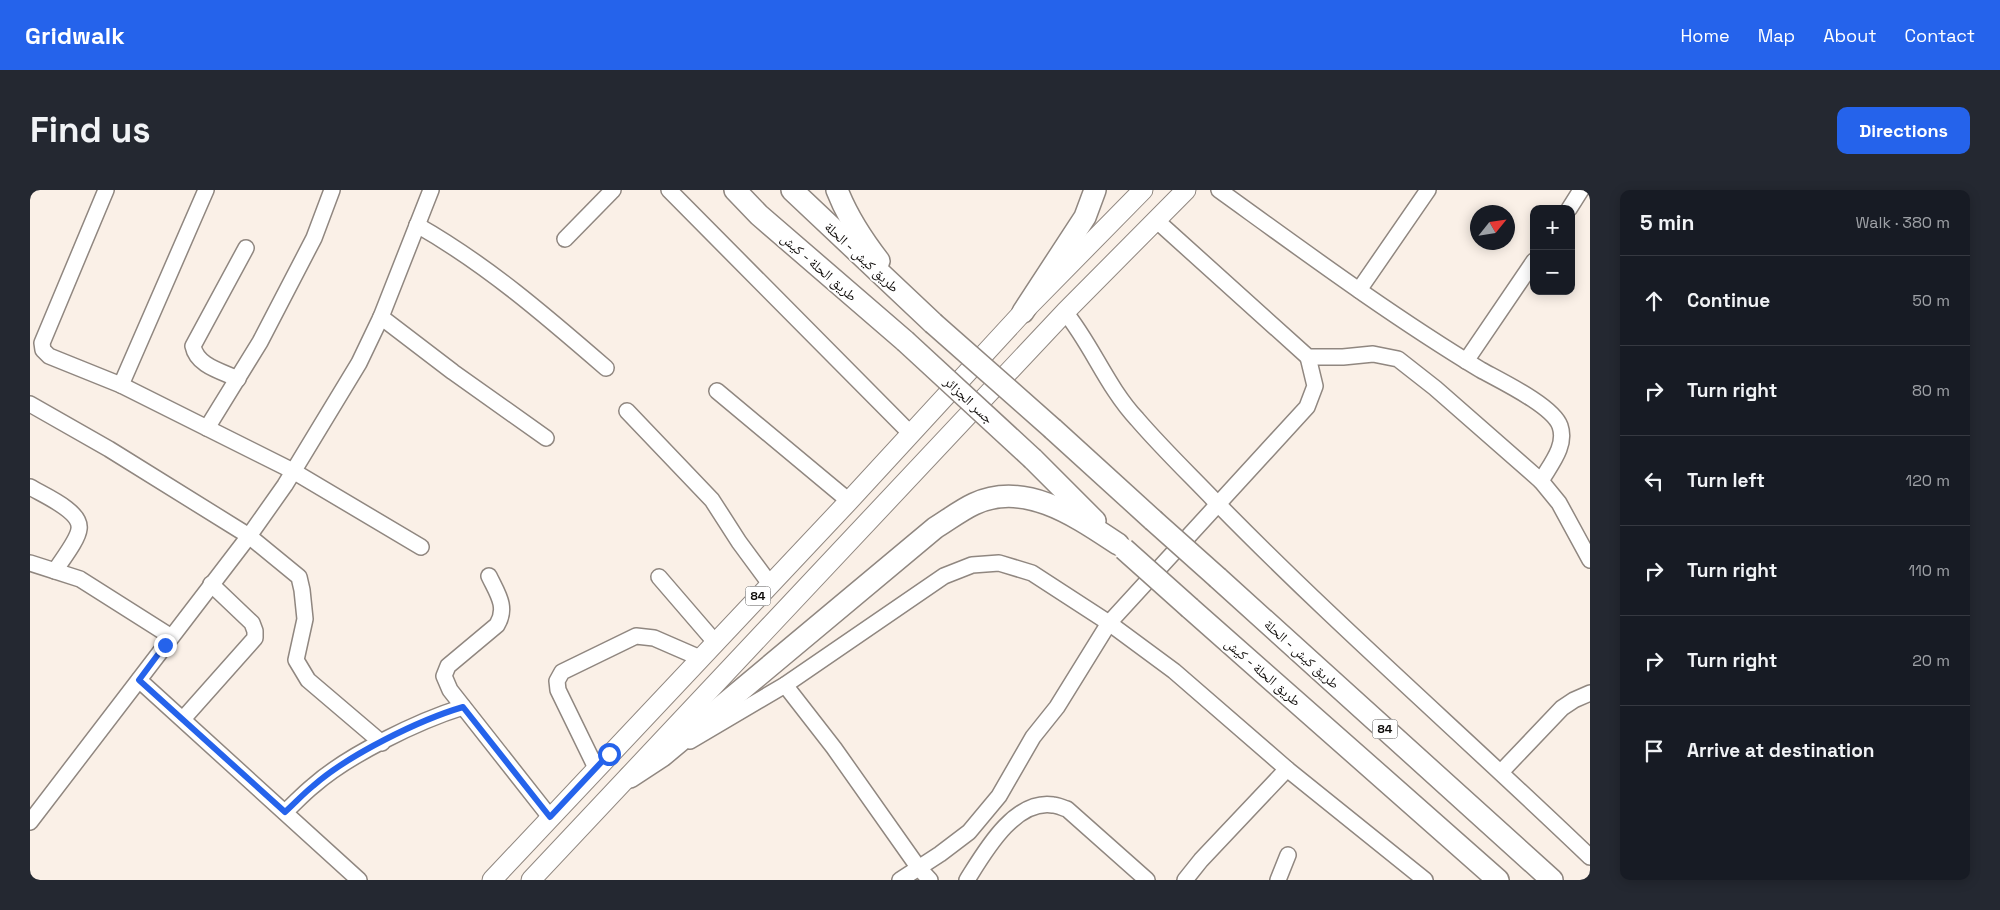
<!DOCTYPE html>
<html lang="en">
<head>
<meta charset="utf-8">
<style>
  body { margin:0; font-family:"Space Grotesk","Noto Naskh Arabic",sans-serif; background:#242831; color:#f1f3f6 }
  .controls { position:absolute; right:15px; top:15px; display:grid; overflow:hidden; border-radius:10px; box-shadow:0 2px 12px #0003 }
  .controls button { width:45px; height:45px; display:grid; place-items:center; padding:0; border:0; border-bottom:1px solid #363941; background:#171b24; color:#f1f3f6; font:25px sans-serif }
  .compass { position:absolute; left:1440px; top:15px; width:45px; height:45px; border-radius:50%; background:#171b24; box-shadow:0 2px 12px #0003; rotate:60deg }
  .stop { position:absolute; width:15px; height:15px; margin:-11px; border:4px solid #2563eb; border-radius:50%; background:#fff }
  .stop.end { background:#2563eb; border-color:#fff; box-shadow:0 1px 5px #0008 }
  .list { margin:0; padding:0; list-style:none }
  h2 { display:flex; justify-content:space-between; align-items:center; height:65px; margin:0; padding:0 20px; font-size:21px }
  h2 small { font-size:16px; font-weight:400; color:#9ea1a6 }
  .list li { display:grid; grid-template-columns:32px 1fr auto; gap:15px; align-items:center; box-sizing:border-box; height:90px; padding:0 20px; border-top:1px solid #363941 }
  .list b { display:block; font-size:19px; white-space:nowrap }
  .list em { font-size:16px; font-style:normal; color:#9ea1a6 }
  .icon { flex:none; width:28px; height:28px; fill:none; stroke:currentColor; stroke-width:2; stroke-linecap:round; stroke-linejoin:round }
  .map { position:relative; flex:none; width:1560px; height:690px; overflow:hidden; border-radius:10px }
  header { display:flex; align-items:center; gap:30px; box-sizing:border-box; height:70px; padding:0 25px; background:#2563eb; color:#fff }
  header strong { font-size:24px }
  nav { display:flex; gap:28px; margin-inline-start:auto; font-size:18px }
  .intro { display:flex; align-items:center; justify-content:space-between; box-sizing:border-box; height:120px; padding:0 30px }
  h1 { margin:0; font-size:35px }
  .button { padding:12px 22px; border-radius:10px; background:#2563eb; color:#fff; font-size:18px; font-weight:700 }
  main { display:flex; gap:30px; padding:0 30px }
  aside { flex:1; background:#171b24; border-radius:10px; box-shadow:0 2px 12px #0003 }
  .map>svg:first-child { display:block }
  .lines { fill:none; stroke-linecap:round; stroke-linejoin:round }
  .minor-casing { stroke:#908780; stroke-width:18 }
  .major-casing { stroke:#908780; stroke-width:21 }
  .highway-casing { stroke:#908780; stroke-width:24 }
  .minor { stroke:#fff; stroke-width:15 }
  .major { stroke:#fff; stroke-width:19 }
  .highway { stroke:#fff; stroke-width:21 }
  .highway-bridge-casing { stroke:#908780; stroke-width:24; stroke-linecap:butt }
  .highway-bridge { stroke:#fff; stroke-width:21 }
  .route { stroke:#2563eb; stroke-width:6 }
  .labels { text-anchor:middle; stroke-width:4; stroke-linejoin:round; paint-order:stroke }
  .shield { fill:#fff; stroke:#575554; stroke-width:1 }
  .shield-label { font-size:12px; font-weight:bold; fill:#0f0c0a }
  .street-label { font-size:14px; fill:#0f0c0a; stroke:#fff }
</style>
</head>
<body>
<header>
<strong>Gridwalk</strong>
<nav><a>Home</a><a>Map</a><a>About</a><a>Contact</a></nav>
</header>
<div class="intro"><h1>Find us</h1><a class="button">Directions</a></div>
<main>
<div class="map">
<svg width="1560" height="690" viewBox="0 0 1560 690">
  <rect width="100%" height="100%" fill="#faf0e7"/>
  <g class="lines">
    <g class="minor-casing">
      <g id="minor">
        <path d="M76 0 12 153 13 160 19 166 91 195 263 281 391 357"/>
        <path d="M639 0 881 244"/>
        <path d="M1189 0C1275 62 1360 125 1451 180 1471 191 1523 216 1530 236 1537 256 1520 275 1511 291"/>
        <path d="M1539 19 1551 0"/>
        <path d="M1126 30 1278 167H1313L1343 164 1368 169 1405 198 1511 291 1529 313 1560 370"/>
        <path d="M387 35C456 74 516 126 576 178"/>
        <path d="M535 49 583 0"/>
        <path d="M1329 100 1398 0"/>
        <path d="M1035 122C1062 155 1077 197 1107 229 1131 257 1158 283 1183 309 1304 433 1435 547 1560 667"/>
        <path d="M351 127 423 182 516 248"/>
        <path d="M1436 171 1504 71"/>
        <path d="M208 189C191 181 167 176 163 156L216 58"/>
        <path d="M91 195 176 0"/>
        <path d="M687 201 819 311"/>
        <path d="M0 214 79 259 219 346 269 387 272 400 275 429 266 470 278 490 352 553"/>
        <path d="M597 221 682 310 709 352 740 394"/>
        <path d="M177 238 230 152 284 48 302 0"/>
        <path d="M0 297C13 305 52 321 49 339 48 350 31 371 25 381"/>
        <path d="M0 373 50 389 140 446"/>
        <path d="M459 386C467 403 478 417 467 435L418 476 414 486 420 500 520 627"/>
        <path d="M629 387 685 452"/>
        <path d="M109 490 329 690"/>
        <path d="M755 495 804 558 888 677 900 690"/>
        <path d="M153 529 225 448V441L222 433 181 394"/>
        <path d="M660 551 755 495 914 386 942 375 969 373 1002 383 1079 433 1144 481 1257 579 1395 690"/>
        <path d="M566 578 528 500 527 491 532 482 606 446 624 448 670 468"/>
        <path d="M1471 582 1532 518 1544 510 1560 503"/>
        <path d="M255 622C264 614 273 604 283 596 318 565 388 531 433 517"/>
        <path d="M0 632 219 346 255 295 329 173 351 127 401 0"/>
        <path d="M870 690 910 664 939 642 969 606 1003 547 1027 517 1079 433 1277 217 1285 196 1278 167"/>
        <path d="M937 690C954 663 984 609 1023 615 1027 615 1033 618 1037 619L1117 690"/>
        <path d="M1155 690 1171 670 1257 579"/>
        <path d="M1248 690 1258 665"/>
      </g>
    </g>
    <g class="major-casing">
      <g id="major">
        <path d="M462 690 819 311 993 122 1113 0"/>
        <path d="M501 690 1035 122 1156 0"/>
      </g>
    </g>
    <g class="highway-casing">
      <g id="highway">
        <path d="M705 0 729 25 875 151"/>
        <path d="M762 0 903 133"/>
        <path d="M807 0C817 26 832 49 849 71"/>
        <path d="M993 122 1055 27 1065 0"/>
        <path d="M1023 239 1123 330"/>
        <path d="M1003 269 1065 331"/>
        <path d="M1188 388 1522 690"/>
        <path d="M1160 418 1468 690"/>
        <path d="M600 587 632 566 905 338C918 330 931 320 944 314 995 290 1047 327 1088 354"/>
      </g>
    </g>
    <use href="#minor" class="minor"/>
    <use href="#major" class="major"/>
    <use href="#highway" class="highway"/>
    <g class="highway-bridge-casing">
      <g id="highway-bridge">
        <path d="M903 133 1023 239"/>
        <path d="M875 151 1003 269"/>
        <path d="M1123 330 1188 388"/>
        <path d="M1094 359 1160 418"/>
      </g>
    </g>
    <use href="#highway-bridge" class="highway-bridge"/>
  </g>
  <g class="lines">
    <path class="route" d="M135 455 109 490 255 622C264 614 273 604 283 596 318 565 389 530 433 517L520 627 579 564"/>
  </g>
  <g class="labels">
    <g class="shield">
      <rect x="715.5" y="396.5" width="25" height="19" rx="4"/>
      <rect x="1342.5" y="529.5" width="25" height="19" rx="4"/>
    </g>
    <g class="shield-label">
      <text x="728" y="410">84</text>
      <text x="1355" y="543">84</text>
    </g>
    <g class="street-label">
      <text transform="translate(832 67) rotate(43)" y="5">طريق كيش - الحلة</text>
      <text transform="translate(789 77) rotate(41)" y="5">طريق الحلة - كيش</text>
      <text transform="translate(939 210) rotate(43)" y="5">جسر الجزائر</text>
      <text transform="translate(1272 464) rotate(42)" y="5">طريق كيش - الحلة</text>
      <text transform="translate(1233 482) rotate(41)" y="5">طريق الحلة - كيش</text>
    </g>
  </g>
</svg>
<div class="controls">
<button>+</button>
<button>−</button>
</div>
<svg class="compass" viewBox="-18 -18 36 36"><path d="M0-13l5 13h-10z" fill="#e53935"/><path d="M0 13l5-13h-10z" fill="#9ea1a6"/></svg>
<div class="stop" style="left:579px;top:564px"></div>
<div class="stop end" style="left:135px;top:455px"></div>
</div>
<aside>
<h2>5 min<small>Walk · 380 m</small></h2>
<ul class="list">
<li><svg class="icon" aria-label="ahead" viewBox="0 0 24 24"><path d="M12 20V5M6 11l6-6 6 6"/></svg><div><b>Continue</b></div><em>50 m</em></li>
<li><svg class="icon" aria-label="right" viewBox="0 0 24 24"><path d="M7 20v-9h11M14 6l5 5-5 5"/></svg><div><b>Turn right</b></div><em>80 m</em></li>
<li><svg class="icon" aria-label="left" viewBox="0 0 24 24"><path d="M17 20v-9H6M10 6l-5 5 5 5"/></svg><div><b>Turn left</b></div><em>120 m</em></li>
<li><svg class="icon" aria-label="right" viewBox="0 0 24 24"><path d="M7 20v-9h11M14 6l5 5-5 5"/></svg><div><b>Turn right</b></div><em>110 m</em></li>
<li><svg class="icon" aria-label="right" viewBox="0 0 24 24"><path d="M7 20v-9h11M14 6l5 5-5 5"/></svg><div><b>Turn right</b></div><em>20 m</em></li>
<li><svg class="icon" aria-label="arrive" viewBox="0 0 24 24"><path d="M6 21V4h12l-3 4 3 4H6"/></svg><div><b>Arrive at destination</b></div></li>
</ul>
</aside>
</main>
</body>
</html>
